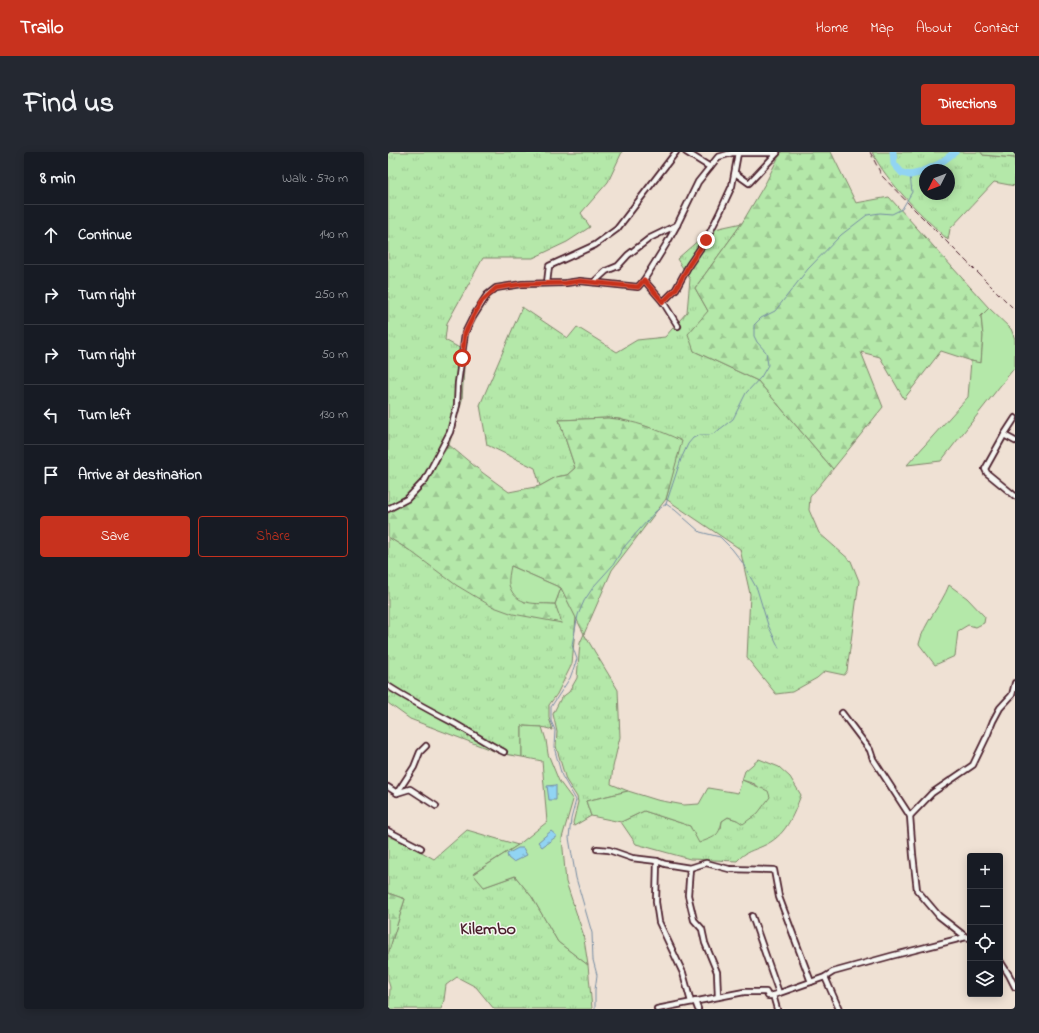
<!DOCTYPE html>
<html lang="en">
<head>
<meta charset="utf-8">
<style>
  body { margin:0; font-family:"Indie Flower",sans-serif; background:#242831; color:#f1f3f6 }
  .controls { position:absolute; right:12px; bottom:12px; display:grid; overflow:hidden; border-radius:4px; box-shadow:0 2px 10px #0003 }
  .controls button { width:36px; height:36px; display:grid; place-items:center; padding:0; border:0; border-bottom:1px solid #363941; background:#171b24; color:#f1f3f6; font:20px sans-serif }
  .compass { position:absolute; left:531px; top:12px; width:36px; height:36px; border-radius:50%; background:#171b24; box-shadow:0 2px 10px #0003; rotate:228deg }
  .stop { position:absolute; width:12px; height:12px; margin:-9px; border:3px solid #c8321e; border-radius:50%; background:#fff }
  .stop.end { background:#c8321e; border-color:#fff; box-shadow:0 1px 4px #0008 }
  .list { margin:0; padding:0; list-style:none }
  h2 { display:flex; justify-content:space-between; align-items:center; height:52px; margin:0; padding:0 16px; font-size:17px }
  h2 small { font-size:13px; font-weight:400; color:#9ea1a6 }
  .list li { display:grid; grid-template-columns:26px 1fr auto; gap:12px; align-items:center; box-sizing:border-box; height:60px; padding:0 16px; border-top:1px solid #363941 }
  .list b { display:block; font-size:15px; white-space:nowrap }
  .list em { font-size:13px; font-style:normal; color:#9ea1a6 }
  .actions { display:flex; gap:8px; padding:12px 16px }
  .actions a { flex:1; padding:9px 0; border:1px solid #c8321e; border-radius:4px; text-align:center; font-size:14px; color:#c8321e }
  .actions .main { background:#c8321e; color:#fff }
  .icon { flex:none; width:22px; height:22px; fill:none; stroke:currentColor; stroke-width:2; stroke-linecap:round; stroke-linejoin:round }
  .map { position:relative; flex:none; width:627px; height:857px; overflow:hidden; border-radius:4px }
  header { display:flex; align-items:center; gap:24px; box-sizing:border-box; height:56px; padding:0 20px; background:#c8321e; color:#fff }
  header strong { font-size:19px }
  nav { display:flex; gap:22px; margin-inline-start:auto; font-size:14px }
  .intro { display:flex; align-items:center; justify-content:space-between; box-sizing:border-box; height:96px; padding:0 24px }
  h1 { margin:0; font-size:28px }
  .button { padding:10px 18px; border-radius:4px; background:#c8321e; color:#fff; font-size:14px; font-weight:700 }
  main { display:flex; gap:24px; padding:0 24px }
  aside { flex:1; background:#171b24; border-radius:4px; box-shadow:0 2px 10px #0003 }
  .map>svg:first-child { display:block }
  .grass { fill:url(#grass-tufts); stroke:#7f846a; fill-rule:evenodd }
  .forest { fill:url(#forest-firs); stroke:#7f846a }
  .garden { fill:#b4e8a9; stroke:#7f846a }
  .water { fill:url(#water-ripples); stroke:#758ca3 }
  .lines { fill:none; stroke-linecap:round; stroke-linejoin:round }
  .stream { stroke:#758ca3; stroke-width:1 }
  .river { stroke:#91d4f3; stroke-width:7 }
  .minor-casing { stroke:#4a1f2b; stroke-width:8 }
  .minor { stroke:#f6f6f2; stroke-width:4.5 }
  .rail { stroke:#4a1f2b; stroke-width:1; stroke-dasharray:6 3; stroke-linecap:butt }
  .route { stroke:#c8321e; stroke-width:5 }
  .labels { text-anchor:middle; stroke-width:3; stroke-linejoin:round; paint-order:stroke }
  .district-label { font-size:18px; font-weight:bold; fill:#4a1f2b; stroke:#f6f6f2 }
</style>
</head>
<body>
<header>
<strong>Trailo</strong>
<nav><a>Home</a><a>Map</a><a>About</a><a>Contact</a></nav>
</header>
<div class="intro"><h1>Find us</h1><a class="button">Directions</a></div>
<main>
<aside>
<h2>8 min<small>Walk · 570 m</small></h2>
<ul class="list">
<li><svg class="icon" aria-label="ahead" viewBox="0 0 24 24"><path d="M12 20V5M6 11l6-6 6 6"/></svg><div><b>Continue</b></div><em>140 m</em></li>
<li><svg class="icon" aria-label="right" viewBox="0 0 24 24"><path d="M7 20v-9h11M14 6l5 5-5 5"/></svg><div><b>Turn right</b></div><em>250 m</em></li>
<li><svg class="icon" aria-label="right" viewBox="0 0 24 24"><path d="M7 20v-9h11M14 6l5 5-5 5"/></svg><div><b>Turn right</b></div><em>50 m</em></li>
<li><svg class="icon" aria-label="left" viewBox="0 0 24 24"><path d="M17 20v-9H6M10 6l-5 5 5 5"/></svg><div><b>Turn left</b></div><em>130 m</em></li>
<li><svg class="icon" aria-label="arrive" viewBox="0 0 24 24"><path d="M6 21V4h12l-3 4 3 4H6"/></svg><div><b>Arrive at destination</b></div></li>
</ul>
<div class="actions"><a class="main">Save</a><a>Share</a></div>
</aside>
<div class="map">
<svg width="627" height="857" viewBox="0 0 627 857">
  <defs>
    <pattern id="grass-tufts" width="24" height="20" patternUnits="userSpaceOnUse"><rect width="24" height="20" fill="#b4e8a9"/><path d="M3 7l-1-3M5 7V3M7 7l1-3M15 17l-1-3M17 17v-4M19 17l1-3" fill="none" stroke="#9cc792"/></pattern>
    <pattern id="forest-firs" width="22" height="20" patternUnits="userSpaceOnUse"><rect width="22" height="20" fill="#b4e8a9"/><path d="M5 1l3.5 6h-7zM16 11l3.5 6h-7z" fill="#9cc792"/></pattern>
    <pattern id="water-ripples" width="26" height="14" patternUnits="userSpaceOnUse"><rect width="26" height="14" fill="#91d4f3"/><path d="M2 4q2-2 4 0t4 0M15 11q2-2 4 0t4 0" fill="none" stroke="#7fb6d0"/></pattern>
  </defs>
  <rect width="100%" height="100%" fill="#efe1d4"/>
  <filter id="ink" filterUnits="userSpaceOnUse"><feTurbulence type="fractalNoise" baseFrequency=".025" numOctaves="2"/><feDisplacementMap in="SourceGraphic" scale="8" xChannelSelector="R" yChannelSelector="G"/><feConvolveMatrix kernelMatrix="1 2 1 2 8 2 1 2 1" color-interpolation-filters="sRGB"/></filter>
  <g filter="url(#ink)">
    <g class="grass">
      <path d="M0 0H234L220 30 193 61 202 75 179 90 145 106H95L59 171 57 188 77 199 74 248 61 293 53 303 39 328 21 346 0 359Z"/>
      <path d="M484 0H593L595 3 627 6V34L606 30 562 77 560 88C535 64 499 31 484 0ZM537 18H561V42H537Z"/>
      <path d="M354 71 307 136 320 159 306 199 370 229 445 317 422 345 421 358 431 381 463 409 471 429 459 519 456 523 437 519 429 526 404 540 388 542 359 506 362 442 352 397 278 347 293 289 232 267 220 266 171 268 187 316 179 323 168 325 152 334 147 316 99 293 92 253 134 155 180 186 189 175 229 200 249 188 277 185 299 160 302 127 289 107 322 78Z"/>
      <path d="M0 385 21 398 173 471 167 452 173 436 188 465 184 512 169 542 161 553V566L165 578 154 575 134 574V605L111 601 22 567 0 551Z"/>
      <path d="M196 482 230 538 232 585 225 615 223 632 240 639 198 649 203 664 186 674 185 671 190 650 189 645 178 628 168 594 169 580 165 562 173 546 181 540 189 526 192 491Z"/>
      <path d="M371 607 391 615 402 625 413 643C405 664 398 684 375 694 364 699 358 699 349 709L302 707 248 692 233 670 256 659 302 674 333 677 334 669 340 665 349 668 367 632 354 628 357 619Z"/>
      <path d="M79 678 130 693 86 721 96 735 127 724 144 745 170 790 200 813 204 857H106L88 835 69 825 58 833 56 848 53 857H1L2 835 0 828V802L17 747 0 741V681L46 707Z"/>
    </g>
    <g class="forest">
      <path d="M393 0H443L468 51 501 45 601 156 593 164 595 184 593 212 553 199 516 247 492 205 473 200 495 255 445 317 370 229 306 199 300 182 320 159 307 136 354 71 378 30Z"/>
      <path d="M220 266C245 268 271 278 294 289L278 347 224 418 196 482 173 436 123 414 136 450 167 452 174 471 125 462 103 454 68 433 21 398 0 385V359C14 350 29 341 39 328 48 317 52 304 61 293L95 321 121 340 152 334 168 325 179 323 187 316 171 268Z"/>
      <path d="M0 741 17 747 0 802Z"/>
    </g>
    <g class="garden">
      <path d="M593 0H627V6L595 3Z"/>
      <path d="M601 156 623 177 627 187V215L553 309 519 313 580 245 583 209 593 211 595 184 593 164Z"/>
      <path d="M123 414 173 436 167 452C148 451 128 455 121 433 120 428 122 419 123 414Z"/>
      <path d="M561 433 579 446 597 465 596 471 588 475 580 473 570 479 567 504 547 513 531 492C536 470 553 454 561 433Z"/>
      <path d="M134 574 154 575 158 588 160 602 171 629 185 648 174 686 178 730 195 781 200 813 170 790 144 745 127 724 96 735 85 722 130 693 159 670 154 609 134 605Z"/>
      <path d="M354 628 380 639 382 645 370 661 355 672 349 668 340 665 334 669C331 686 325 685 311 691L302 674 256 659 233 670 203 664 198 649 240 639 269 648 296 653 311 652 320 636 350 641Z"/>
    </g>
    <g class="water">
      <path d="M168 633V648H161L159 634Z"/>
      <path d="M163 679 169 684 154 695 150 690Z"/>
      <path d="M130 696H135L139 703 125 710 120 706 119 702Z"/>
    </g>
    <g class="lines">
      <g class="stream">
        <path d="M278 352 287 358 312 380 332 385 344 397 354 410 369 437 380 473 391 496"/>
        <path d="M207 857V838L209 823 205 808 204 781 188 726 181 686 183 667 188 648 174 624 166 595 167 578 163 569V555L182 526 189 507 184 493 190 463 196 449 206 434 225 413 236 395 267 360 278 352 293 307 300 292 305 286 312 283H321L327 281 345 267 358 241 373 225 380 213 378 200 369 190 366 184V173L373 166 387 159 420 117 453 83 479 63 492 61 504 62 514 57 524 40 522 23"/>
      </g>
      <g class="river">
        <path d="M505 0 506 12 514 21 522 23 531 21 537 18"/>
        <path d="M538 18 551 12 567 0"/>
      </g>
      <g class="minor-casing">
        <g id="minor">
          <path d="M298 0 322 15"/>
          <path d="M347 21 361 31 389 1"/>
          <path d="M256 128 275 150 290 174"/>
          <path d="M206 130 218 119 230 114 240 103 262 86 289 73"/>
          <path d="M159 131 161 114 207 93 229 77 288 0"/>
          <path d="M275 150 288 137 301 113 318 88 332 60 344 34 350 1"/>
          <path d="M627 266 616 283 597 317 599 321 627 344"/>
          <path d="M616 283 627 289"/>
          <path d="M0 357 19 347 37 328 62 280 69 253 70 231 77 181 85 165 99 143 108 136 134 132 178 131 192 129 250 135 256 128 279 91 289 73 310 30 330 5 344 1H389"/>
          <path d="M0 534C20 547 41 558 62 569 81 579 97 591 116 600"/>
          <path d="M454 561 482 598 485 607 522 664 525 703 529 738 551 764 578 785 582 786"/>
          <path d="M0 635 9 641 22 637 48 654"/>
          <path d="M9 641 26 615 32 600 38 594"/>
          <path d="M522 664 544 641 585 613 599 584 605 569 612 556 624 543 627 531"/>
          <path d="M0 679 33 696"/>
          <path d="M209 697 221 698 244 706 269 709 277 712 302 716 318 711 341 717 386 718 391 745 423 830"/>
          <path d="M269 709 268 750 271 770 295 821 303 850"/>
          <path d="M302 716 300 743 306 768 314 777 317 791 329 820 330 845"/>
          <path d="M364 764 391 841"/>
          <path d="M612 809 621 823 627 835"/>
          <path d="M437 825 451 857"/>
          <path d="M385 843 389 857"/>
          <path d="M307 849 310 857"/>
          <path d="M269 857 356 840H378L380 844H383L437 825 445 820 503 804 578 785"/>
        </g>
      </g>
      <use href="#minor" class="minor"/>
      <path class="rail" d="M482 0 494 24 525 56 627 158"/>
    </g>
  </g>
  <g class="lines" filter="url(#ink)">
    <path class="route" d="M74 206 77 181 85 165 94 149 108 136 134 132 178 131 192 129 250 135 256 128 275 150 288 137 301 113 318 88"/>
  </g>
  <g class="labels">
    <g class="district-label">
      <text x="100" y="782">Kilembo</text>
    </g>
  </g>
</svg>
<div class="controls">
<button>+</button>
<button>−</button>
<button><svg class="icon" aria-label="locate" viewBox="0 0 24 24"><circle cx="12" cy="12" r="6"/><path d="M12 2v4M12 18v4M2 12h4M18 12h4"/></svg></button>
<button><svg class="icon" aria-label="layers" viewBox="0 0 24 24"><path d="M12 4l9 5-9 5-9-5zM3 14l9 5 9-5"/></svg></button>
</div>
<svg class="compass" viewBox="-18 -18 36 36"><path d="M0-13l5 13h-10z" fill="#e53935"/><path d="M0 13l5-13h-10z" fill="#9ea1a6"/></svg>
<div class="stop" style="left:74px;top:206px"></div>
<div class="stop end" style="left:318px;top:88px"></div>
</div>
</main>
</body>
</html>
